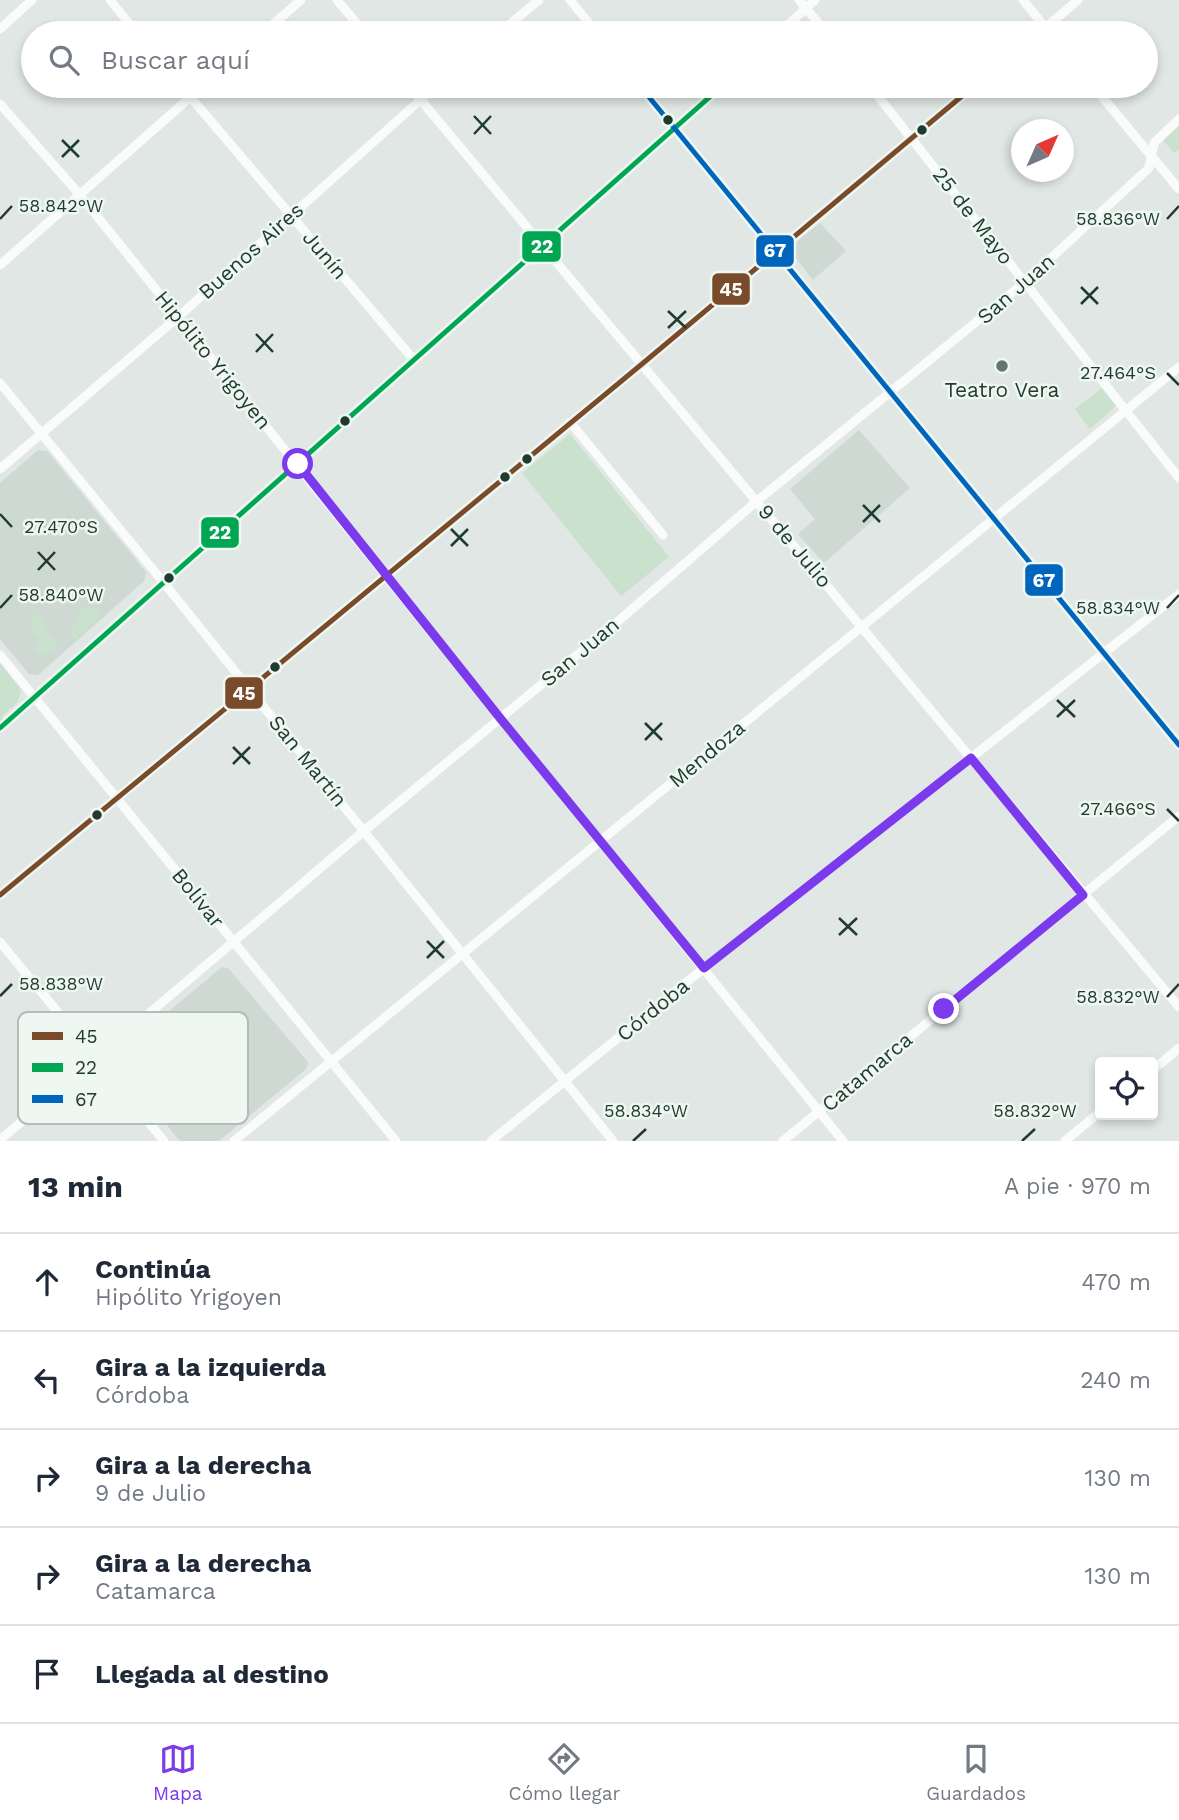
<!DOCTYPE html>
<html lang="es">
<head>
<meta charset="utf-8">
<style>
  body { margin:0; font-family:"Work Sans",sans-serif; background:#f6f6f7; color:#1f2937 }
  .controls { position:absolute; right:21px; bottom:21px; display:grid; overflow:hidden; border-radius:7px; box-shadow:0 4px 10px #0003 }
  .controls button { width:63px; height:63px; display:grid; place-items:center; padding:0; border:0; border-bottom:2px solid #e0e1e3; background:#fff; color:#1f2937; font:35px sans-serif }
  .compass { position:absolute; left:1011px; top:119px; width:63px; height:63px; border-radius:50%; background:#fff; box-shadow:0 4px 10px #0003; rotate:45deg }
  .stop { position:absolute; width:21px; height:21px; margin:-16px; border:5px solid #7c3aed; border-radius:50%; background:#fff }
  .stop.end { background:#7c3aed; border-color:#fff; box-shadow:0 2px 7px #0008 }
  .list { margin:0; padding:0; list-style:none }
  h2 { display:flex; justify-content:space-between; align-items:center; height:91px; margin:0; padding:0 28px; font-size:30px }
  h2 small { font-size:23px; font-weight:400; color:#747a83 }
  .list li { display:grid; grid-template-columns:46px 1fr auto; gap:21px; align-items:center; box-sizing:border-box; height:98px; padding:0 28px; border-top:2px solid #e0e1e3 }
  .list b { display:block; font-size:26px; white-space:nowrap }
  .list p { margin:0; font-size:23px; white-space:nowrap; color:#747a83 }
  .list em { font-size:23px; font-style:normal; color:#747a83 }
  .icon { flex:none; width:38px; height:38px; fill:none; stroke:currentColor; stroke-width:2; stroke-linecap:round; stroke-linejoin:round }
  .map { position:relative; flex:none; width:1179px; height:1141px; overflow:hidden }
  .search { position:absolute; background:#fff; box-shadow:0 4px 10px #0003; left:21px; right:21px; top:21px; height:77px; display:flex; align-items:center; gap:18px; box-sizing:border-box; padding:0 24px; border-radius:38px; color:#747a83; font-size:26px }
  .sheet { height:581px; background:#fff }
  nav { display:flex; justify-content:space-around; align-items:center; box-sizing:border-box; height:98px; border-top:2px solid #e0e1e3; background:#fff; font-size:19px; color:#747a83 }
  nav a { display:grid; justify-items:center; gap:4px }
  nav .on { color:#7c3aed }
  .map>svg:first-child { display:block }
  .built { fill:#ced9d3 }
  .green { fill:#c9e1cd }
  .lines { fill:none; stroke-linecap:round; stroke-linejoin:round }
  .street { stroke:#fafbfb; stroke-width:9 }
  .bus-1-casing { stroke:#eef7f1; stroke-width:10 }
  .bus-2-casing { stroke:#eef7f1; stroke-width:10 }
  .bus-3-casing { stroke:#eef7f1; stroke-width:10 }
  .bus-1 { stroke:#7a4b2a; stroke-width:5 }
  .bus-2 { stroke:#00a651; stroke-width:5 }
  .bus-3 { stroke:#0065bd; stroke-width:5 }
  .route { stroke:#7c3aed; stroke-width:9 }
  .ticks { fill:none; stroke:#1f3a2f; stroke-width:2.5 }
  .bus-dot { fill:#1f3a2f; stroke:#eef7f1; stroke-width:2.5 }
  .poi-dot { fill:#63776e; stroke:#eef7f1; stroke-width:2.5 }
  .labels { text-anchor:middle; stroke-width:5; stroke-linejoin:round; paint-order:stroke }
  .street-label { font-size:21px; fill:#1f3a2f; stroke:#eef7f1 }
  .poi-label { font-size:21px; fill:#1f3a2f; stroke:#eef7f1 }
  .key { fill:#eef7f1; stroke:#b0beb7; stroke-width:2 }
  .key-label { font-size:19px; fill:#1f3a2f }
  .ticks-label { font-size:18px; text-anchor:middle; fill:#1f3a2f; stroke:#eef7f1; stroke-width:5; stroke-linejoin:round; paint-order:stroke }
  .line-badge { stroke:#eef7f1; stroke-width:2.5 }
  .badge-label { font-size:19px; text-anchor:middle; font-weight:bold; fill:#fff }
</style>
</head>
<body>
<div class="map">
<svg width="1179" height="1141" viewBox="0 0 1179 1141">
  <rect width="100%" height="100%" fill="#e1e7e4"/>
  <g class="built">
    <path d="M820 223 846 251 813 280 791 252V246Z"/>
    <path d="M859 430 910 488 824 563 798 534 815 519 790 489Z"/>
    <path d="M38 450 47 451 146 572 144 581 38 675 29 674 0 639V483Z"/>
    <path d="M222 967 228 968 308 1062 306 1069 219 1141H180L115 1063 114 1057Z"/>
  </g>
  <g class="green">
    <path d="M1179 123V149L1174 153 1161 138Z"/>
    <path d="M1102 388 1116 406 1090 429 1075 409Z"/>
    <path d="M570 434 669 557 621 596 522 473Z"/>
    <path d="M87 607 95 608 100 613 99 618 74 641 71 635C73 624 76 612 87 607Z"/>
    <path d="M38 613 50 633 46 637H52L56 641 54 649 43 655 35 650 34 646 39 640 31 631 32 617Z"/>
    <path d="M0 663 21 690 18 702 2 716 4 720 0 724Z"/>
  </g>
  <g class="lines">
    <g class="street">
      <path d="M110 0 137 33"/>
      <path d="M337 0 365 33"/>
      <path d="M570 0 597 33"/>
      <path d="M799 0 827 33"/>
      <path d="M1023 0 1050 33"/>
      <path d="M0 29 32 0"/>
      <path d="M263 33 301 0"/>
      <path d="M499 33 539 0"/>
      <path d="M779 33 815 0"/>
      <path d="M1039 33 1078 0"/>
      <path d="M181 86 414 360"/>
      <path d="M409 86 1179 1007"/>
      <path d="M640 86 1179 745"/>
      <path d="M870 86 1179 478"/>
      <path d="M1093 86 1179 189"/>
      <path d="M0 104 80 195 500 718 843 1141"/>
      <path d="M0 265 203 86"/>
      <path d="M0 383 164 583 613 1141"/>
      <path d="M570 422 663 535"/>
      <path d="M0 469 178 317 436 86"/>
      <path d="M0 655 396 1141"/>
      <path d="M0 728 722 86"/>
      <path d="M0 895 642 364 974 86"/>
      <path d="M0 942 164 1141"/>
      <path d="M1153 1070 1179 1048"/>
      <path d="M0 1140 364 831 623 617 757 501 1025 282 1149 168 1154 143 1179 119"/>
      <path d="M234 1141 1179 367"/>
      <path d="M491 1141 704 968 1179 594"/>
      <path d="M783 1141 1179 816"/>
      <path d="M1065 1141 1100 1112"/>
    </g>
    <g class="bus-1-casing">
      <path id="bus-1" d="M0 895 642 364 974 86"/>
    </g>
    <g class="bus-2-casing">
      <path id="bus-2" d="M0 728 722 86"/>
    </g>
    <g class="bus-3-casing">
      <path id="bus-3" d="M640 86 1179 745"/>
    </g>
    <use href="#bus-1" class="bus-1"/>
    <use href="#bus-2" class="bus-2"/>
    <use href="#bus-3" class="bus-3"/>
  </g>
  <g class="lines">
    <path class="route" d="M298 464 500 718 704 968 971 758 1083 895 944 1009"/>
  </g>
  <path class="ticks" d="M474 116 491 134M474 134 491 116M62 140 79 157M62 157 79 140M0 219 12 206M1167 219 1179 206M1081 287 1098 304M1081 304 1098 287M668 311 686 328M668 328 686 311M256 334 273 352M256 352 273 334M1167 373 1179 385M863 505 880 522M0 514 12 527M863 522 880 505M451 529 468 546M451 546 468 529M38 552 55 570M38 570 55 552M0 608 12 595M1167 608 1179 595M1057 700 1075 717M1057 717 1075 700M645 723 662 740M645 740 662 723M233 747 250 764M233 764 250 747M1167 809 1179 821M839 918 857 935M839 935 857 918M427 941 444 958M427 958 444 941M0 996 12 984M1167 997 1179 984M633 1141 646 1129M1022 1141 1035 1129"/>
  <g class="bus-dot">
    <circle cx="668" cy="120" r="6"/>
    <circle cx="922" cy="130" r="6"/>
    <circle cx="345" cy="421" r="6"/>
    <circle cx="527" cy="459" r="6"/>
    <circle cx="505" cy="477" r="6"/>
    <circle cx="169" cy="578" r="6"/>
    <circle cx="275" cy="667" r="6"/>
    <circle cx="97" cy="815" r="6"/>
  </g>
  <circle class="poi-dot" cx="1002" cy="366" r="7"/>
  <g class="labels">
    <g class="street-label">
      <text transform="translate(973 216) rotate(52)" y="7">25 de Mayo</text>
      <text transform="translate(251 251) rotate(-42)" y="7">Buenos Aires</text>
      <text transform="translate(325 255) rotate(50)" y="7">Junín</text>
      <text transform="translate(1016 289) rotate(-41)" y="7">San Juan</text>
      <text transform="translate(213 360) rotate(51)" y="7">Hipólito Yrigoyen</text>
      <text transform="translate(795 546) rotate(50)" y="7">9 de Julio</text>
      <text transform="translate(580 652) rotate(-40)" y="7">San Juan</text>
      <text transform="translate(707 754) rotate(-40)" y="7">Mendoza</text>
      <text transform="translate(308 761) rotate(51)" y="7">San Martín</text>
      <text transform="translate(198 898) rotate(51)" y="7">Bolívar</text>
      <text transform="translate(653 1010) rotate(-39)" y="7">Córdoba</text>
      <text transform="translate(867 1072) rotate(-40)" y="7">Catamarca</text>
    </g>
    <g class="poi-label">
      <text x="1002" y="397">Teatro Vera</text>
    </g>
  </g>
  <rect x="18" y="1012" width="230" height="112" rx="10" class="key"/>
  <rect x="32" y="1032" width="31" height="8" fill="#7a4b2a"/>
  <rect x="32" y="1063" width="31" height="9" fill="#00a651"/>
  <rect x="32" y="1095" width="31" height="8" fill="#0065bd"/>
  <g class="key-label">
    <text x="75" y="1043">45</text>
    <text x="75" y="1074">22</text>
    <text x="75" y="1106">67</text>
  </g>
  <g class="ticks-label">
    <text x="61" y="212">58.842°W</text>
    <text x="1118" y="225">58.836°W</text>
    <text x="1118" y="379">27.464°S</text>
    <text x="61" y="533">27.470°S</text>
    <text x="61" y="601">58.840°W</text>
    <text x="1118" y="614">58.834°W</text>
    <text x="1118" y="815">27.466°S</text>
    <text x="61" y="990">58.838°W</text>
    <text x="1118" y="1003">58.832°W</text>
    <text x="646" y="1117">58.834°W</text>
    <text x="1035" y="1117">58.832°W</text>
  </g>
  <g class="line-badge">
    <rect x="521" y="230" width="41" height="33" rx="7" fill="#00a651"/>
    <rect x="755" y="234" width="40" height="34" rx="7" fill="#0065bd"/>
    <rect x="711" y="272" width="40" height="34" rx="7" fill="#7a4b2a"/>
    <rect x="200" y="516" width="40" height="33" rx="7" fill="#00a651"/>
    <rect x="1024" y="563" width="40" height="34" rx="7" fill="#0065bd"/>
    <rect x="224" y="676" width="40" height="34" rx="7" fill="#7a4b2a"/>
  </g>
  <g class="badge-label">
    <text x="542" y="253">22</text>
    <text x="775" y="257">67</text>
    <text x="731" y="296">45</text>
    <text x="220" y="539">22</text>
    <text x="1044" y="587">67</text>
    <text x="244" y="700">45</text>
  </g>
</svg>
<div class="controls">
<button><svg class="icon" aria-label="locate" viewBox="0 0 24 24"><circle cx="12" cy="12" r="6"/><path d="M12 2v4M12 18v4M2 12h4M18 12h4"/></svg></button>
</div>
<svg class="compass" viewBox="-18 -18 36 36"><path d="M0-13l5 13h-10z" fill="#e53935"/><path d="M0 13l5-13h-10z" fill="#747a83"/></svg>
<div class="stop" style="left:298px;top:464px"></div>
<div class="stop end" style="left:944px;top:1009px"></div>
<div class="search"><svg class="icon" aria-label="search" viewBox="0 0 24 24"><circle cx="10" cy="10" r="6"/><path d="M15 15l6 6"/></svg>Buscar aquí</div>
</div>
<section class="sheet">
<h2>13 min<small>A pie · 970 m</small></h2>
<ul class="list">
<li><svg class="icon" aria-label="ahead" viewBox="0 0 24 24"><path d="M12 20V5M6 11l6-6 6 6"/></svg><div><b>Continúa</b><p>Hipólito Yrigoyen</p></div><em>470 m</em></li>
<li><svg class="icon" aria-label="left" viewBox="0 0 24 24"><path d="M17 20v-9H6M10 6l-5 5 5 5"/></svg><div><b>Gira a la izquierda</b><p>Córdoba</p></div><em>240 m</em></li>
<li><svg class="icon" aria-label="right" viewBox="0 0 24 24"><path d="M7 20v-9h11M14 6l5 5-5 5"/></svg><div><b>Gira a la derecha</b><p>9 de Julio</p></div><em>130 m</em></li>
<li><svg class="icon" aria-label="right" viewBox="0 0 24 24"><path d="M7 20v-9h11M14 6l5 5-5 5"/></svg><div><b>Gira a la derecha</b><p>Catamarca</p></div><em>130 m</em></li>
<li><svg class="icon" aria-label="arrive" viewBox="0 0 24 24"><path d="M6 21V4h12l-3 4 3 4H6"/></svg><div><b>Llegada al destino</b></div></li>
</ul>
</section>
<nav>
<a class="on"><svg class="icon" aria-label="map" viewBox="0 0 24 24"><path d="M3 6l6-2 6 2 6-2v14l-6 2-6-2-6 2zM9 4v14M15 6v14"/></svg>Mapa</a>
<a><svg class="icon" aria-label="directions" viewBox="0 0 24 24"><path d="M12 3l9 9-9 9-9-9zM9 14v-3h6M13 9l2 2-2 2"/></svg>Cómo llegar</a>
<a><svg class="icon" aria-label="saved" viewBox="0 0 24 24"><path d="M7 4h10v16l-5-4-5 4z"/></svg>Guardados</a>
</nav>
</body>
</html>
